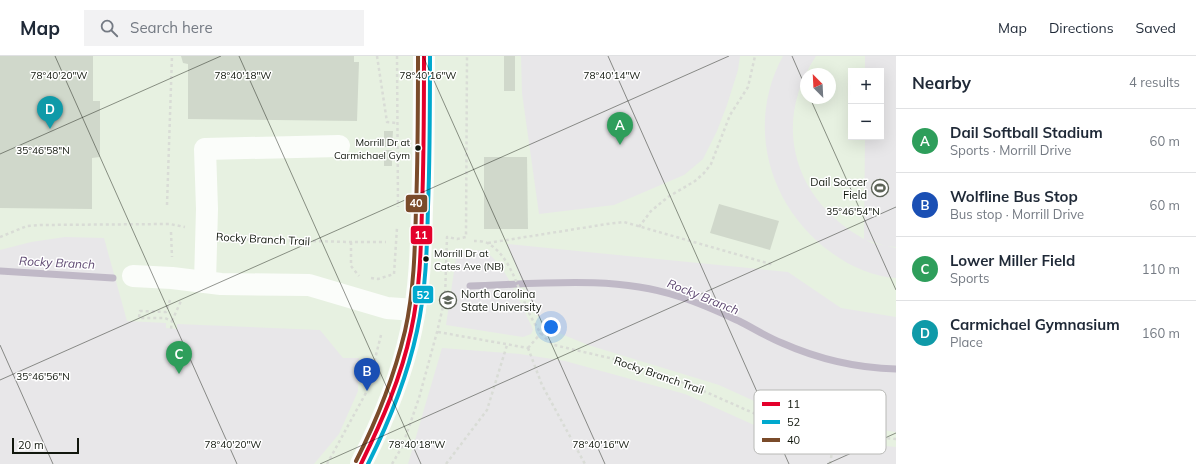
<!DOCTYPE html>
<html lang="en">
<head>
<meta charset="utf-8">
<style>
  body { margin:0; font-family:Mulish,sans-serif; background:#f2f2f3; color:#1f2937 }
  .controls { position:absolute; right:12px; top:12px; display:grid; overflow:hidden; border-radius:0px; box-shadow:0 4px 16px #0002 }
  .controls button { width:36px; height:36px; display:grid; place-items:center; padding:0; border:0; border-bottom:1px solid #e0e1e3; background:#fff; color:#1f2937; font:20px sans-serif }
  .compass { position:absolute; left:800px; top:12px; width:36px; height:36px; border-radius:50%; background:#fff; box-shadow:0 4px 16px #0002; rotate:336deg }
  .scale { position:absolute; left:12px; bottom:10px; width:67px; box-sizing:border-box; padding-left:4px; border:2px solid #11170d; border-top:0; font-size:11px; line-height:14px; white-space:nowrap; color:#11170d; -webkit-text-stroke:3px #fff; paint-order:stroke }
  .you { position:absolute; left:551px; top:271px; width:14px; height:14px; margin:-10px; border:3px solid #fff; border-radius:50%; background:#1a73e8; box-shadow:0 0 0 6px #1a73e833 }
  .badge { display:grid; place-items:center; width:26px; height:26px; border-radius:50%; background:#111827; color:#fff; font-size:13px; font-weight:700 }
  .pin { position:absolute; translate:-50% -33px; filter:drop-shadow(0 1px 2px #0008) }
  .pin::after { content:''; position:absolute; top:21px; width:14px; height:12px; background:inherit; clip-path:polygon(0 0,100% 0,50% 100%) }
  .list { margin:0; padding:0; list-style:none }
  h2 { display:flex; justify-content:space-between; align-items:center; height:52px; margin:0; padding:0 16px; font-size:17px }
  h2 small { font-size:13px; font-weight:400; color:#747a83 }
  .list li { display:grid; grid-template-columns:26px 1fr auto; gap:12px; align-items:center; box-sizing:border-box; height:64px; padding:0 16px; border-top:1px solid #e0e1e3 }
  .list b { display:block; font-size:15px; white-space:nowrap }
  .list p { margin:0; font-size:13px; white-space:nowrap; color:#747a83 }
  .list em { font-size:13px; font-style:normal; color:#747a83 }
  .icon { flex:none; width:22px; height:22px; fill:none; stroke:currentColor; stroke-width:2; stroke-linecap:round; stroke-linejoin:round }
  .map { position:relative; flex:none; width:896px; height:408px; overflow:hidden }
  header { display:flex; align-items:center; gap:24px; box-sizing:border-box; height:56px; padding:0 20px; background:#fff; border-bottom:1px solid #e0e1e3 }
  header strong { font-size:19px }
  nav { display:flex; gap:22px; margin-inline-start:auto; font-size:14px }
  .search { width:280px; height:36px; background:#f2f2f3; display:flex; align-items:center; gap:10px; box-sizing:border-box; padding:0 14px; border-radius:0px; color:#747a83; font-size:15px }
  main { display:flex }
  aside { flex:1; background:#fff }
  .map>svg:first-child { display:block }
  .green { fill:#e8e7e9 }
  .lines { fill:none; stroke-linecap:round; stroke-linejoin:round }
  .stream { stroke:#c0b9c7; stroke-width:7 }
  .building { fill:#d0d8cb }
  .path { stroke:#d9dcd6; stroke-width:2.5; stroke-dasharray:3 3; stroke-linecap:butt }
  .minor { stroke:#fbfdfa; stroke-width:22 }
  .bus-1-casing { stroke:#fff; stroke-width:7 }
  .bus-2-casing { stroke:#fff; stroke-width:7 }
  .bus-3-casing { stroke:#fff; stroke-width:7 }
  .bus-1 { stroke:#e4002b; stroke-width:4 }
  .bus-2 { stroke:#00a9ce; stroke-width:4 }
  .bus-3 { stroke:#7a4b2a; stroke-width:4 }
  .ticks { fill:none; stroke:#11170d; stroke-width:1; stroke-opacity:0.45 }
  .bus-dot { fill:#11170d; stroke:#fff; stroke-width:1.5 }
  .labels { text-anchor:middle; stroke-width:3; stroke-linejoin:round; paint-order:stroke }
  .bus-label { font-size:10px; fill:#11170d; stroke:#fff; text-anchor:end }
  .poi-label { font-size:11px; fill:#11170d; stroke:#fff; text-anchor:end }
  .street-label { font-size:11px; fill:#11170d; stroke:#fff }
  .water-label { font-size:12px; font-style:italic; fill:#5e4871; stroke:#fff }
  .key { fill:#fff; stroke:#b8b9b6; stroke-width:1 }
  .key-label { font-size:11px; fill:#11170d }
  .ticks-label { font-size:10px; text-anchor:middle; fill:#11170d; stroke:#fff; stroke-width:3; stroke-linejoin:round; paint-order:stroke }
  .line-badge { stroke:#fff; stroke-width:1.5 }
  .badge-label { font-size:11px; text-anchor:middle; font-weight:bold; fill:#fff }
</style>
</head>
<body>
<header>
<strong>Map</strong>
<div class="search"><svg class="icon" aria-label="search" viewBox="0 0 24 24"><circle cx="10" cy="10" r="6"/><path d="M15 15l6 6"/></svg>Search here</div>
<nav><a>Map</a><a>Directions</a><a>Saved</a></nav>
</header>
<main>
<div class="map">
<svg width="896" height="408" viewBox="0 0 896 408">
  <rect width="100%" height="100%" fill="#e7f1e1"/>
  <g class="green">
    <path d="M521 0H740L738 14 727 49 717 75 703 103 684 119 614 149 539 158 522 37Z"/>
    <path d="M783 0H816C771 68 794 145 864 183L865 81H881V15H865V0H896V191L886 190 866 184 872 187 896 192V222C874 221 849 210 832 197 769 152 745 69 783 0Z"/>
    <path d="M65 181 104 182 127 265 166 267V272L177 273V268L320 274 343 302H359L358 335 339 378 314 408H0V194L31 186Z"/>
    <path d="M507 188 788 216 841 252 896 261V376L785 359 719 329 588 289 554 275 535 257Z"/>
    <path d="M471 194C475 194 480 194 484 196 503 202 522 251 531 269L533 274 531 278 523 281 446 269 456 202C460 196 465 195 471 194Z"/>
    <path d="M442 292 520 298 565 305 685 338 763 373 842 386 896 391V408H408Z"/>
  </g>
  <g class="lines">
    <g class="stream">
      <path d="M0 215 113 222"/>
      <path d="M470 230C536 228 614 219 677 240 698 246 719 256 739 265 753 272 767 281 782 287 818 303 857 312 896 313"/>
    </g>
  </g>
  <g class="building">
    <path d="M0 0H93V45H100V101L92 102V153L0 152Z"/>
    <path d="M181 0H354V6H359L357 65 188 63V8L183 7Z"/>
    <rect x="504" y="0" width="11" height="35"/>
    <path d="M384 75H393L392 91H384Z"/>
    <rect x="384" y="94" width="8" height="16"/>
    <path d="M484 101H527L528 173H484Z"/>
    <path d="M719 148 779 165 770 194 710 177Z"/>
  </g>
  <g class="lines">
    <g class="path">
      <path d="M377 0 387 66 396 67"/>
      <path d="M397 0 398 151"/>
      <path d="M167 149 172 0"/>
      <path d="M639 171 651 155 668 141 695 125 704 117 711 108 730 59 748 31 755 0"/>
      <path d="M171 176 172 201"/>
      <path d="M0 181 27 170 40 169 170 168 185 171"/>
      <path d="M229 183 351 186H386"/>
      <path d="M474 185C478 185 485 185 489 188 522 208 520 267 554 289L618 304 664 320 690 329 760 360 798 372 835 378 896 383"/>
      <path d="M351 186V210L359 220"/>
      <path d="M488 187 607 168 624 166 774 209"/>
      <path d="M371 222 378 223 394 218 397 172"/>
      <path d="M170 244 166 256 140 255 139 262H165L172 265 171 273"/>
      <path d="M172 265 181 245"/>
      <path d="M438 276 528 292"/>
      <path d="M528 292 542 329 585 408"/>
      <path d="M528 292 541 277"/>
      <path d="M327 408 367 335 381 279"/>
      <path d="M392 408 402 391 419 342 437 276 445 242 447 181 457 183 466 181 467 0"/>
      <path d="M446 408 487 354 507 289"/>
      <path d="M830 408 835 378"/>
    </g>
    <g class="minor">
      <path d="M133 220 172 222 221 228 309 229 387 252 415 254"/>
      <path d="M205 226 207 153 205 93 339 90"/>
      <path d="M361 408C383 365 401 322 411 275 420 234 421 193 422 152 424 101 424 51 424 0"/>
    </g>
    <g class="bus-1-casing">
      <path id="bus-1" d="M361 408C382 365 401 322 411 275 420 234 421 193 422 152 424 101 424 51 424 0"/>
    </g>
    <g class="bus-2-casing">
      <path id="bus-2" d="M368 408C389 366 407 322 417 275 426 234 427 193 428 151 430 101 430 51 430 0"/>
    </g>
    <g class="bus-3-casing">
      <path id="bus-3" d="M356 405C377 364 394 321 405 275 414 235 415 193 416 152 418 101 418 51 418 0"/>
    </g>
    <use href="#bus-1" class="bus-1"/>
    <use href="#bus-2" class="bus-2"/>
    <use href="#bus-3" class="bus-3"/>
  </g>
  <path class="ticks" d="M55 0 237 408M239 0 421 408M423 0 605 408M608 0 789 408M792 0 806 32M810 42 896 234M0 98 221 0M0 289 53 408M0 324 729 0M320 408 896 151M827 408 896 377"/>
  <defs>
    <g id="stadium-ring" transform="scale(0.9)"><circle r="9.5" fill="#fff" stroke="#5c6357" stroke-width="1.5"/><path d="M0-5a6.5 5 0 1 0 0 10a6.5 5 0 1 0 0-10ZM-3.5-1.8h7v3.6h-7Z" fill="#5c6357"/></g>
    <g id="university-ring" transform="scale(0.9)"><circle r="9.5" fill="#fff" stroke="#5c6357" stroke-width="1.5"/><path d="M0-5L7-2L0 1L-7-2ZM-4 1L0 2.5L4 1V4Q0 6-4 4Z" fill="#5c6357"/></g>
  </defs>
  <g fill-rule="evenodd">
    <use href="#stadium-ring" x="880" y="132"/>
    <use href="#university-ring" x="448" y="244"/>
  </g>
  <g class="bus-dot">
    <circle cx="418" cy="92" r="3.5"/>
    <circle cx="426" cy="203" r="3.5"/>
  </g>
  <g class="labels">
    <g class="bus-label">
      <text x="410" y="90">Morrill Dr at<tspan x="410" dy="13">Carmichael Gym</tspan></text>
      <text x="434" y="201" text-anchor="start">Morrill Dr at<tspan x="434" dy="13">Cates Ave (NB)</tspan></text>
    </g>
    <g class="poi-label">
      <text x="867" y="130">Dail Soccer<tspan x="867" dy="13">Field</tspan></text>
      <text x="461" y="242" text-anchor="start">North Carolina<tspan x="461" dy="13">State University</tspan></text>
    </g>
    <g class="street-label">
      <text transform="translate(263 183) rotate(3)" y="4">Rocky Branch Trail</text>
      <text transform="translate(659 319) rotate(19)" y="4">Rocky Branch Trail</text>
    </g>
    <g class="water-label">
      <text transform="translate(57 207) rotate(3)" y="4">Rocky Branch</text>
      <text transform="translate(703 241) rotate(22)" y="4">Rocky Branch</text>
    </g>
  </g>
  <rect x="754" y="334" width="132" height="64" rx="6" class="key"/>
  <rect x="762" y="346" width="18" height="4" fill="#e4002b"/>
  <rect x="762" y="364" width="18" height="4" fill="#00a9ce"/>
  <rect x="762" y="382" width="18" height="4" fill="#7a4b2a"/>
  <g class="key-label">
    <text x="787" y="352">11</text>
    <text x="787" y="370">52</text>
    <text x="787" y="388">40</text>
  </g>
  <g class="ticks-label">
    <text x="59" y="23">78°40'20"W</text>
    <text x="428" y="23">78°40'16"W</text>
    <text x="243" y="23">78°40'18"W</text>
    <text x="612" y="23">78°40'14"W</text>
    <text x="43" y="98">35°46'58"N</text>
    <text x="853" y="159">35°46'54"N</text>
    <text x="43" y="324">35°46'56"N</text>
    <text x="233" y="392">78°40'20"W</text>
    <text x="417" y="392">78°40'18"W</text>
    <text x="601" y="392">78°40'16"W</text>
  </g>
  <g class="line-badge">
    <rect x="405" y="138" width="23" height="19" rx="4" fill="#7a4b2a"/>
    <rect x="410" y="169" width="23" height="20" rx="4" fill="#e4002b"/>
    <rect x="412" y="229" width="22" height="19" rx="4" fill="#00a9ce"/>
  </g>
  <g class="badge-label">
    <text x="416" y="151">40</text>
    <text x="421" y="183">11</text>
    <text x="423" y="243">52</text>
  </g>
</svg>
<div class="controls">
<button>+</button>
<button>−</button>
</div>
<svg class="compass" viewBox="-18 -18 36 36"><path d="M0-13l5 13h-10z" fill="#e53935"/><path d="M0 13l5-13h-10z" fill="#747a83"/></svg>
<div class="scale">20 m</div>
<div class="you"></div>
<div class="pin badge" style="left:620px;top:89px;background:#2e9e5b">A</div>
<div class="pin badge" style="left:367px;top:335px;background:#1a4fb4">B</div>
<div class="pin badge" style="left:179px;top:318px;background:#2e9e5b">C</div>
<div class="pin badge" style="left:50px;top:73px;background:#0f9aa8">D</div>
</div>
<aside>
<h2>Nearby<small>4 results</small></h2>
<ul class="list">
<li><span class="badge" style="background:#2e9e5b">A</span><div><b>Dail Softball Stadium</b><p>Sports · Morrill Drive</p></div><em>60 m</em></li>
<li><span class="badge" style="background:#1a4fb4">B</span><div><b>Wolfline Bus Stop</b><p>Bus stop · Morrill Drive</p></div><em>60 m</em></li>
<li><span class="badge" style="background:#2e9e5b">C</span><div><b>Lower Miller Field</b><p>Sports</p></div><em>110 m</em></li>
<li><span class="badge" style="background:#0f9aa8">D</span><div><b>Carmichael Gymnasium</b><p>Place</p></div><em>160 m</em></li>
</ul>
</aside>
</main>
</body>
</html>
